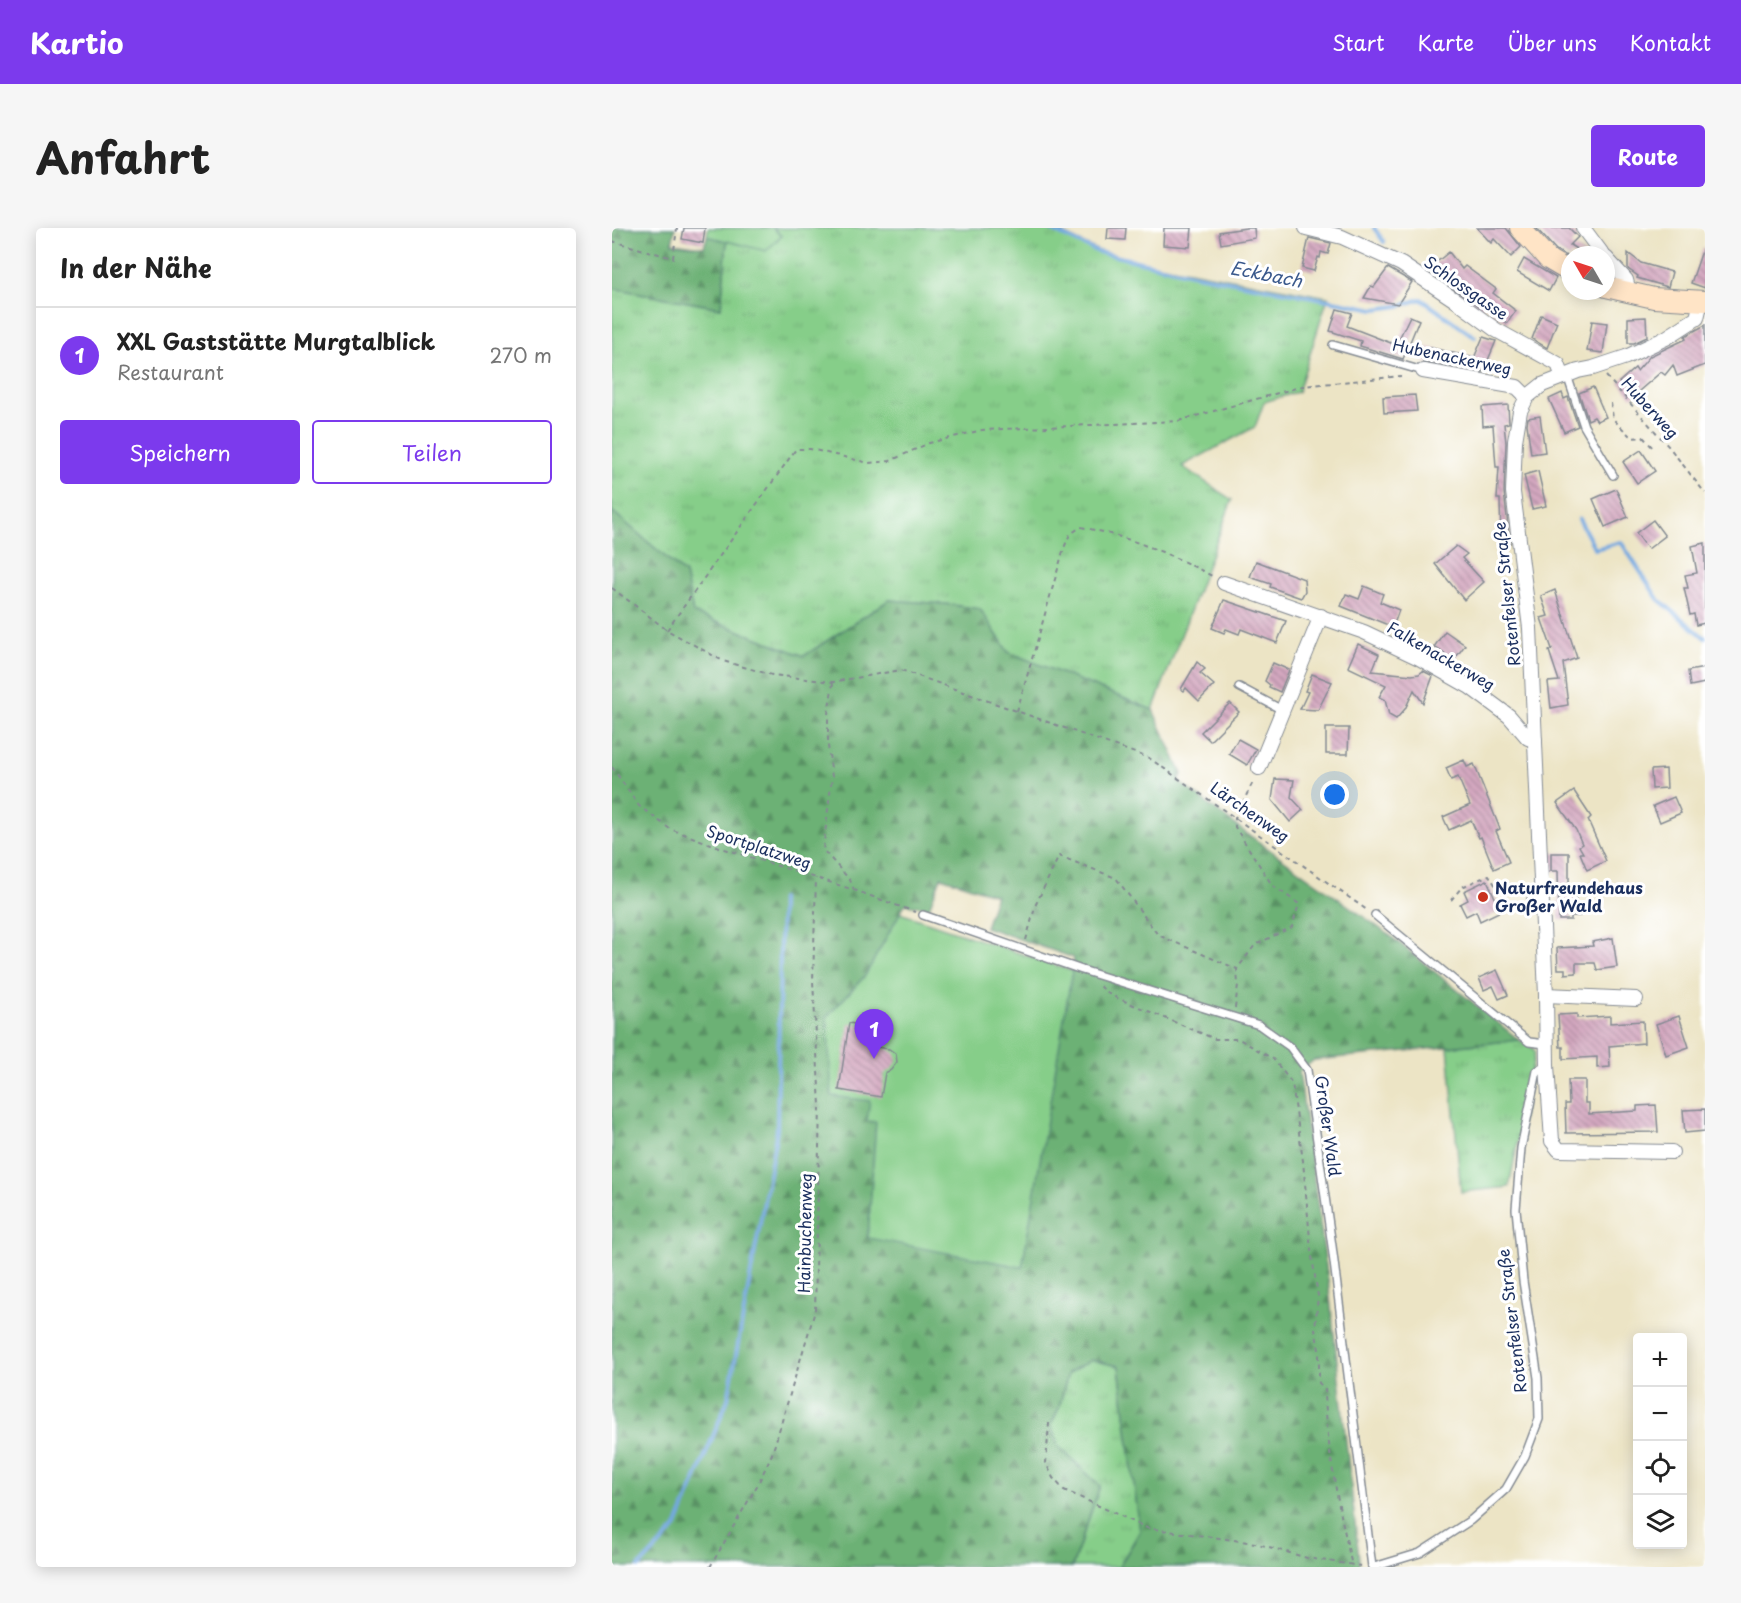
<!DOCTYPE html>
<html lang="de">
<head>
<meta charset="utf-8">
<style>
  body { margin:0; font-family:"Playpen Sans",sans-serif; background:#f6f6f6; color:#222 }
  .controls { position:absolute; right:18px; bottom:18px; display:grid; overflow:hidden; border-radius:6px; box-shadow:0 3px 15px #0003 }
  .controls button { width:54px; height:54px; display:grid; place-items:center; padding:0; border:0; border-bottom:2px solid #e0e0e0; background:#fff; color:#222; font:30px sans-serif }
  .compass { position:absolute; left:949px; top:18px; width:54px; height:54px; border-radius:50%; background:#fff; box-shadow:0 3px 15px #0003; rotate:309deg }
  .you { position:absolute; left:723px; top:567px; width:21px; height:21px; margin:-15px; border:4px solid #fff; border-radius:50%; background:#1a73e8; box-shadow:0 0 0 9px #1a73e833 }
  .badge { display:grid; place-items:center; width:39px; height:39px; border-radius:50%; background:#7c3aed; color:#fff; font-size:20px; font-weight:700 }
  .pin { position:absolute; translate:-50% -50px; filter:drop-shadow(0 2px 3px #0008) }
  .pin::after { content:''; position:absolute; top:32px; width:21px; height:18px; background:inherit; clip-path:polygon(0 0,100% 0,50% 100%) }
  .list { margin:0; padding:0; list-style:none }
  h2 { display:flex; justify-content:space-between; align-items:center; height:78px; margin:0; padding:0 24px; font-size:26px }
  h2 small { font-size:20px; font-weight:400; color:#767676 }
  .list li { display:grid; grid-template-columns:39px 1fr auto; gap:18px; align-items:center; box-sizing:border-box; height:96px; padding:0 24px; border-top:2px solid #e0e0e0 }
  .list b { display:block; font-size:22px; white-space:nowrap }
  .list p { margin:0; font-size:20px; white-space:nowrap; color:#767676 }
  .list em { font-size:20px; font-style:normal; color:#767676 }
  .actions { display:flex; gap:12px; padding:18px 24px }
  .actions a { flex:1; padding:14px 0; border:2px solid #7c3aed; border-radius:6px; text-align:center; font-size:21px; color:#7c3aed }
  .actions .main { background:#7c3aed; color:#fff }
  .icon { flex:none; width:33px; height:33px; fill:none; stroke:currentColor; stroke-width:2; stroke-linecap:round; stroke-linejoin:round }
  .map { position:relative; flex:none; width:1093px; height:1339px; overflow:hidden; border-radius:6px }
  header { display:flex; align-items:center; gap:36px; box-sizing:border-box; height:84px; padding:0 30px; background:#7c3aed; color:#fff }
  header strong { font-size:28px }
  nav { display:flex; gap:33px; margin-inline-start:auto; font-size:21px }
  .intro { display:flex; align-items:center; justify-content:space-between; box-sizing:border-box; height:144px; padding:0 36px }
  h1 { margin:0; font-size:42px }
  .button { padding:15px 27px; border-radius:6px; background:#7c3aed; color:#fff; font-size:21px; font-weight:700 }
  main { display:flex; gap:36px; padding:0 36px }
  aside { flex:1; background:#fff; border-radius:6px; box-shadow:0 3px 15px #0003 }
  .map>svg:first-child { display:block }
  .grass { fill:url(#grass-tufts); stroke:#507e74; stroke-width:1.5 }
  .forest { fill:url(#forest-firs); stroke:#44706a; stroke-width:1.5; fill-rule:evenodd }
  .garden { fill:#86ce89; stroke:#507e74; stroke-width:1.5 }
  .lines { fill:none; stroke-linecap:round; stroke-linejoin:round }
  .stream { stroke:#73a8e0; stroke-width:4 }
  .building { fill:url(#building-back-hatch) }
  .lane-casing { stroke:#848a92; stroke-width:10 }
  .street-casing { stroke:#848a92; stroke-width:16 }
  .secondary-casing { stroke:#848a92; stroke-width:22 }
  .path { stroke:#848a92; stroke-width:2; stroke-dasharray:4.5 4.5; stroke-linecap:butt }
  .lane { stroke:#fff; stroke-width:7 }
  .street { stroke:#fff; stroke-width:14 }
  .secondary { stroke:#ffe4c6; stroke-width:20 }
  .poi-dot { fill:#c8321e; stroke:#fff; stroke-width:2 }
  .labels { text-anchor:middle; stroke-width:6; stroke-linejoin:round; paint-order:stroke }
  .street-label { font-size:16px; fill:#1b2f5e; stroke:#fff }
  .poi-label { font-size:16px; font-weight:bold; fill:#1b2f5e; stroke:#fff; text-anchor:start }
  .water-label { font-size:18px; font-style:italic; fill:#3a598c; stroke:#fff }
</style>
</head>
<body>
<header>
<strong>Kartio</strong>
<nav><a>Start</a><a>Karte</a><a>Über uns</a><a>Kontakt</a></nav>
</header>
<div class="intro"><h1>Anfahrt</h1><a class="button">Route</a></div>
<main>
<aside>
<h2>In der Nähe<small></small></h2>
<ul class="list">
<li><span class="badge">1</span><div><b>XXL Gaststätte Murgtalblick</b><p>Restaurant</p></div><em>270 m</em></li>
</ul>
<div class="actions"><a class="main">Speichern</a><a>Teilen</a></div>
</aside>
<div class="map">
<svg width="1093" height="1339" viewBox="0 0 1093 1339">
  <defs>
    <pattern id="grass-tufts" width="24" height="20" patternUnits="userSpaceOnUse" patternTransform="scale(1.5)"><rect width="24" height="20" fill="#86ce89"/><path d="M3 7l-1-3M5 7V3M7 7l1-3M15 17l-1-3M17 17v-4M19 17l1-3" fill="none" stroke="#73b179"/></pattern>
    <pattern id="forest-firs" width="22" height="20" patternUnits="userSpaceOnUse" patternTransform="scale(1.5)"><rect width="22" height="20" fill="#6cb175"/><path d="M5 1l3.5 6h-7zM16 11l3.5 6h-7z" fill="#589063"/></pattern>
    <pattern id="building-back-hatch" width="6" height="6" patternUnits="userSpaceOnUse" patternTransform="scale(1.5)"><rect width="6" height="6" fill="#d4a8c0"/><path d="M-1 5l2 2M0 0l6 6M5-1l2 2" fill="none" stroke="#ab899f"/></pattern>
  </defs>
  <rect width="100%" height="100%" fill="#fff"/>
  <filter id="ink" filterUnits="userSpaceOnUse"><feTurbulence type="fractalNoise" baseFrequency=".0167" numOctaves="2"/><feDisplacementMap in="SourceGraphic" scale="12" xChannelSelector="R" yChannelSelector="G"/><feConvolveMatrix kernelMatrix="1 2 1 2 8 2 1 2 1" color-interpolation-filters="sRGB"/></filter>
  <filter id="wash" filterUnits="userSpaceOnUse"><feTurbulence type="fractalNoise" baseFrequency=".008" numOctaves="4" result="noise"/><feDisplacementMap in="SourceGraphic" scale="24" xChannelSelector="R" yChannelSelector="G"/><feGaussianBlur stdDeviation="1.35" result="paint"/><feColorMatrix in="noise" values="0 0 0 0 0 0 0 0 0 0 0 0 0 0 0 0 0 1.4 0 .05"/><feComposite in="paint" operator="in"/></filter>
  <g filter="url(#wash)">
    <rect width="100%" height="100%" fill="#ece4c5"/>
    <g class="grass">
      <path d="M161 0H453L451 6 487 23 535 35 716 69 686 164 652 174 643 199 570 238 620 272 541 482 396 424 368 381 333 376 277 372 192 428 81 385 73 346 0 283V60L109 80 115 13 154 22 169 8Z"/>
      <path d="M907 812 921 820 923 824 897 959 849 964 836 819Z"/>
      <path d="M479 1132 507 1138 528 1303 507 1339H460L488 1258 446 1218 439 1197 447 1180 456 1145Z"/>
    </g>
    <g class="forest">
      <path d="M0 0H63L60 15 92 19 95 8 115 13 109 80 0 60Z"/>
      <path d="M0 283 73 346 81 385 192 428 277 372 333 376 368 381 396 424 541 482 570 546 567 554 630 602 776 706 907 812 702 832 687 844 716 1052 748 1339H507L528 1303 507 1138 479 1132 456 1145 447 1180 439 1197 446 1218 488 1258 460 1339H0ZM329 649 384 667 373 699 462 730 410 1039 256 1009 264 893 258 873 215 789 253 748 293 676 317 680Z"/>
    </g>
    <g class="garden">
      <path d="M96 0H161L169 8 154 23 95 8Z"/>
      <path d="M288 685 460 743 410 1039 256 1010 264 894 255 893 258 873 220 868 215 789 253 748Z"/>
    </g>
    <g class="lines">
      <g class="stream">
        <path d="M435 0 486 24 579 46 763 81 787 78 809 71 863 109"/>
        <path d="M762 0 772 14"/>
        <path d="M967 291 983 321 1009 314 1046 371 1093 410"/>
        <path d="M27 1339 64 1300 116 1171 165 902 169 671"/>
      </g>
    </g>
    <g id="blocks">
      <g class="building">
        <path d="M72 0H93L91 15 70 11Z"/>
        <path d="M496 0H514L513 12 495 11Z"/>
        <path d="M552 0H580L578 19 551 17Z"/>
        <path d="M634 0H642L643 10 609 16 607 4Z"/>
        <path d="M865 0H894L909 19 899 29 882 11 879 15Z"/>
        <path d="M924 0H957L966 9 958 17 974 27H958V30L944 22Z"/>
        <path d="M697 10 719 15 716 26 709 24 708 30 706 29 702 43 690 40Z"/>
        <path d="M1091 20H1093V60L1079 55Z"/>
        <path d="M837 24 850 41 853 38 884 61 881 65 904 83 895 95 872 77 870 80 815 42Z"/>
        <path d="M1016 25 1029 35 1060 44 1056 59 1025 50 1026 48 1016 41Z"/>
        <path d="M912 31 944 50 937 63 905 44Z"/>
        <path d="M776 40 800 54 786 76 752 70 759 58 762 59Z"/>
        <path d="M725 81 740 85 735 98 784 117 798 88 807 92 791 131 748 118 749 113 718 103Z"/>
        <path d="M929 87 945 94 935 120 920 111Z"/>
        <path d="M1034 89 1035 109 1022 115H1016V90Z"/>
        <path d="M980 93 995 95 991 125 975 123Z"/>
        <path d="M1093 97V137L1065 148 1061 137 1053 147 1049 144 1020 169 1007 154 1023 140 1025 143 1038 128 1074 111 1073 108Z"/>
        <path d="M871 109 884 113 871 144 849 138 848 140 811 134 815 119 862 130Z"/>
        <path d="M981 159 994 189 985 193 982 189 976 192 967 165Z"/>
        <path d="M950 165 952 171 956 169 966 198 952 204 937 171Z"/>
        <path d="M803 167 805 183 772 185 771 169Z"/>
        <path d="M896 177 897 195 892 196 894 215 892 264 898 315H889L888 271H885L887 239H884L881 197 871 198 870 179Z"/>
        <path d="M928 188 933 224 919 226 915 196 916 190Z"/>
        <path d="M1029 222 1043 243 1025 255 1011 234Z"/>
        <path d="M926 243 934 278 920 281 912 247Z"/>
        <path d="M1004 261 1016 289 993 299 981 271Z"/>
        <path d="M1041 292 1053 308 1036 321 1024 305Z"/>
        <path d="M1093 315V395L1084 397 1082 386 1078 387 1072 360H1076L1073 347 1085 345 1080 318Z"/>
        <path d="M844 318 855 326 850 330 872 354 852 372 823 336Z"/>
        <path d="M644 333 692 351 693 363 689 370 658 359 659 356 638 349Z"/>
        <path d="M752 358 771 366 768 374 787 382 781 399 729 378 734 366 747 371Z"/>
        <path d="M943 362 965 430 951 435 956 477 939 480 936 454 947 453 937 423 940 421 929 390 936 388 929 368Z"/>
        <path d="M612 372 674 393 665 415 629 401 627 406 614 401 612 405 600 400Z"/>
        <path d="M833 403 853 417 842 432 822 419Z"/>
        <path d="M746 416 767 426 760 443 800 447 807 446 811 443 821 448 811 475 802 462 793 481 784 491 777 487 773 472 767 469 774 457 736 439Z"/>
        <path d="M585 434 593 441 588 445 602 457 587 473 574 460 572 463 569 461Z"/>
        <path d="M661 435 677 442 668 464 657 459 658 457 653 453Z"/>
        <path d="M1093 440V455L1078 458 1076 443Z"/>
        <path d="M700 446 720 454 706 482 688 481 696 464 693 463Z"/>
        <path d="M618 475 627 484 598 513 589 504Z"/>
        <path d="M714 500H737L736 526H714Z"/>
        <path d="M626 511 644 521 635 537 617 526Z"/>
        <path d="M852 532 855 539 862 536 888 601 884 603 897 634 882 641 869 609 867 610 859 592 837 602 831 589 858 577 846 549 839 552 834 540Z"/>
        <path d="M1054 541 1055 560 1040 561 1039 542Z"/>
        <path d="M663 551 682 552 679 569 691 582 678 594 660 572Z"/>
        <path d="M962 563 979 589 976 592 994 633 975 642 968 625H971L967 618 970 616 964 602 945 575Z"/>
        <path d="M1062 569 1069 585 1048 594 1041 578Z"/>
        <path d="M939 625H957V661L963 660 964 677H968V688H959V692H947L946 643H939Z"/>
        <path d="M875 652 889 683 868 693 864 683 854 688 848 676 856 672 852 663Z"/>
        <path d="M1001 710 1005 739 985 742 983 735H964V745L953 746V741H946L945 720 981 718 980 714Z"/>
        <path d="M885 742 896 767 887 771 881 758 872 762 867 750Z"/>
        <path d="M965 786V790L998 788V795L1031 793 1032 815 997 818 998 839 985 840V829L951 831V819H948L946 787Z"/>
        <path d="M1067 788 1077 819 1054 827 1044 796Z"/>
        <path d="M237 795 260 799 258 818 277 821 284 826 285 834 279 842 273 845 269 869 227 862Z"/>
        <path d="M956 852H973V875H977V886L1025 883V878L1044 877 1046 904 954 905 953 876H957Z"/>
        <path d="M1093 881V903L1073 905 1071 882Z"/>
      </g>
    </g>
  </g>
  <g filter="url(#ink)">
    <use href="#blocks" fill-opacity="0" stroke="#848a92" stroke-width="1.5"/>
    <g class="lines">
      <g class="lane-casing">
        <g id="lane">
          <path d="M721 117 811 143"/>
          <path d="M955 147 972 198 1001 247"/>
          <path d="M627 459 672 483"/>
          <path d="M311 687 470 742 647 797 678 819 695 842 720 1018 760 1339"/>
          <path d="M763 687 917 814 934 816"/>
          <path d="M762 1339 808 1325 859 1292 894 1261 913 1228 927 1191 926 1150 911 1053 904 981 909 920 925 843 935 837"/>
        </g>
      </g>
      <g class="street-casing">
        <g id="street">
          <path d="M694 0 730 9 789 36 843 72 884 102 946 136 951 149"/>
          <path d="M971 0 991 27"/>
          <path d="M994 30 1014 52 1017 64"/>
          <path d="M811 143 905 159 915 169"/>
          <path d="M612 355 752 404 807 430 858 459 897 488 916 510 923 512"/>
          <path d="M647 540 709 388"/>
          <path d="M934 767 1024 771"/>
          <path d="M1060 924 947 922 940 913 935 837 934 767 918 400 901 264 903 213 908 183 915 169 930 157 966 143 981 140 1014 129 1054 110 1085 90 1089 73"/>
        </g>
      </g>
      <g class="secondary-casing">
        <g id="secondary">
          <path d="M908 0 936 31 958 44"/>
          <path d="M994 59 1042 70 1093 73"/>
        </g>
      </g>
      <g class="path">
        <path d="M0 13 61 30 65 0"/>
        <path d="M994 148 1057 219 1093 265"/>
        <path d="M999 175 1001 191 1020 210 1031 209 1042 221"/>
        <path d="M0 360 55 402 111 433 160 447 221 454 289 442 537 530 755 682"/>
        <path d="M55 402 184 221H198L257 235 278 233 317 215 370 202 566 193 691 158 789 148"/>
        <path d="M221 455 216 486V518L220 549 211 622 238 652 242 662"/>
        <path d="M405 483 452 320 458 306 469 299C514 308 560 326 600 348"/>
        <path d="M0 539 27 578 58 601 113 621 242 662 303 684"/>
        <path d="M839 672 850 659 877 647 885 660 895 656 908 658 916 672"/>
        <path d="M414 712 424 676 447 628 504 650 546 707 625 741"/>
        <path d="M488 758 498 767 603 811H627L661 831 680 855 691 933 699 1022 706 1068 703 1101 707 1122V1155L713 1161C714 1220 727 1280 740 1338"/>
        <path d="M623 780 626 757 625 741 643 717 680 699 687 676 660 657 623 599V590L642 552"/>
        <path d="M437 1195 434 1235 441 1250 452 1262 535 1300 643 1315 695 1330 749 1338"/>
        <path d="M98 1339 146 1256 160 1226 203 1083 208 878 201 753 204 650"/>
      </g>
      <use href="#lane" class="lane"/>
      <use href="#street" class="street"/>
      <use href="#secondary" class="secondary"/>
    </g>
  </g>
  <circle class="poi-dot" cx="871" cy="669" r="6"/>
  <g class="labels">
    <g class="street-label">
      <text transform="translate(854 60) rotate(35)" y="6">Schlossgasse</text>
      <text transform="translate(840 129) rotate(12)" y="6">Hubenackerweg</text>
      <text transform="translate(1038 180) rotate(48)" y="6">Huberweg</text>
      <text transform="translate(895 366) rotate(-96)" y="6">Rotenfelser Straße</text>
      <text transform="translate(829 428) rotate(30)" y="6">Falkenackerweg</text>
      <text transform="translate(638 584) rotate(35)" y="6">Lärchenweg</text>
      <text transform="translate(147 619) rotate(18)" y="6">Sportplatzweg</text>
      <text transform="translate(716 898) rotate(82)" y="6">Großer Wald</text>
      <text transform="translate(193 1005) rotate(-89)" y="6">Hainbuchenweg</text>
      <text transform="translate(900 1093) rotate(-97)" y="6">Rotenfelser Straße</text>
    </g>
    <g class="poi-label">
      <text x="883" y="666">Naturfreundehaus<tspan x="883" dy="18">Großer Wald</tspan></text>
    </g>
    <g class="water-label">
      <text transform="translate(654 47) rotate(11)" y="6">Eckbach</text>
    </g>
  </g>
</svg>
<div class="controls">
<button>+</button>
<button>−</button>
<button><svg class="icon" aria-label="locate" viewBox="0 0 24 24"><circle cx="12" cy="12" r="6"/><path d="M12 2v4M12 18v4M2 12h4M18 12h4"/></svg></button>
<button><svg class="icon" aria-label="layers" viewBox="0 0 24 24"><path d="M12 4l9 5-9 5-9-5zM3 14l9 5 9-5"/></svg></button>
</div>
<svg class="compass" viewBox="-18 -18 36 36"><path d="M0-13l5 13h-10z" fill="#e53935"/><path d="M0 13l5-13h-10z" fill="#767676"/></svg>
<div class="you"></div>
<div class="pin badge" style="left:262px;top:831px">1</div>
</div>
</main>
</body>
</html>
